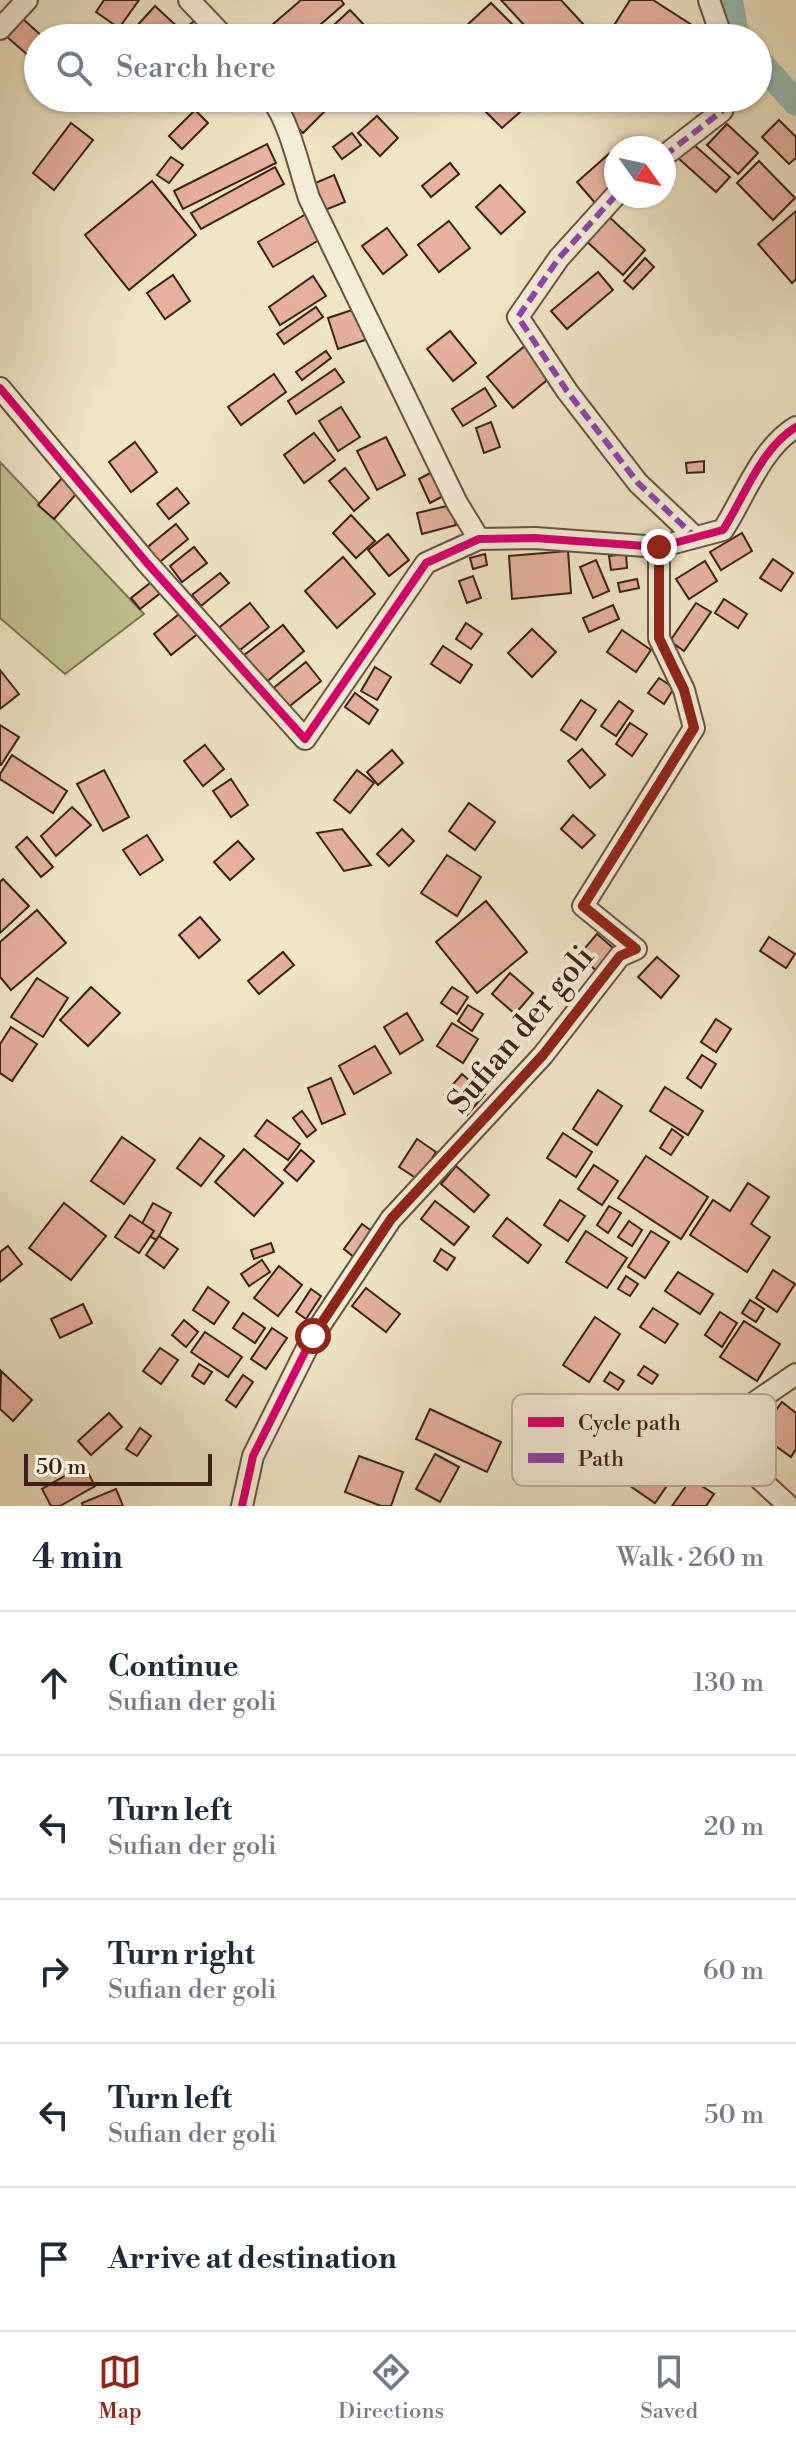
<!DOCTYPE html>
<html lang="en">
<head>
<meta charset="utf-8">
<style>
  body { margin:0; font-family:"Libre Bodoni",serif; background:#f6f6f7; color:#1f2937 }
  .compass { position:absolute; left:604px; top:136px; width:72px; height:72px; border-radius:50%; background:#fff; box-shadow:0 2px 6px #0004; rotate:123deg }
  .scale { position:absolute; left:24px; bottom:20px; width:188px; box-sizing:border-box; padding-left:8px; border:4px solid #3d2117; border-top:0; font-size:22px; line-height:28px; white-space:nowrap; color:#3d2117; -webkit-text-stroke:6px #f5efda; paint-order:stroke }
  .stop { position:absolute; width:24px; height:24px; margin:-18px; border:6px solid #8f2418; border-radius:50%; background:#fff }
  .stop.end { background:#8f2418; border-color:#fff; box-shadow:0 2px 8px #0008 }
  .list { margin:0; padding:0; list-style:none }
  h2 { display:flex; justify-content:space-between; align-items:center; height:104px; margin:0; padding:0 32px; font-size:34px }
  h2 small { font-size:26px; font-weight:400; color:#747a83 }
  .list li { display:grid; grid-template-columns:52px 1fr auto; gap:24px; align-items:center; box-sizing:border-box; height:144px; padding:0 32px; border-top:2px solid #e0e1e3 }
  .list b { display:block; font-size:30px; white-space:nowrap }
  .list p { margin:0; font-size:26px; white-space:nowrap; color:#747a83 }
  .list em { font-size:26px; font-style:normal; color:#747a83 }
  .icon { flex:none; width:44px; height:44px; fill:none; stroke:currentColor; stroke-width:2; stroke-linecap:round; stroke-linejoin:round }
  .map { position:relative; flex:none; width:796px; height:1506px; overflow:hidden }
  .search { position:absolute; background:#fff; box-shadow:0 2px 6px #0004; left:24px; right:24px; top:24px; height:88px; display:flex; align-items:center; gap:20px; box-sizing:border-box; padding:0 28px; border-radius:44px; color:#747a83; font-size:30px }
  .sheet { height:824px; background:#fff }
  nav { display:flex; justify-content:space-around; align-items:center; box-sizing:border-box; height:112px; border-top:2px solid #e0e1e3; background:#fff; font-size:22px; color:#747a83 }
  nav a { display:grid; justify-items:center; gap:4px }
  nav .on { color:#8f2418 }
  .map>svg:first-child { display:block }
  .green { fill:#c0c390; stroke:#7e7254; stroke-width:2 }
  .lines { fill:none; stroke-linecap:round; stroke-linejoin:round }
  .canal { stroke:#9abfb8; stroke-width:26 }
  .building { fill:#e5b19e; stroke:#3d2117; stroke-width:2 }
  .street-casing { stroke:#6a5243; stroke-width:24 }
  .street { stroke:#f5efda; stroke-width:20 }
  .quiet { stroke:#8e44ad; stroke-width:6; stroke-dasharray:12 6; stroke-linecap:butt }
  .cycleway-casing { stroke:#f5efda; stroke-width:13 }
  .cycleway { stroke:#d6006c; stroke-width:8 }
  .route { stroke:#8f2418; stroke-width:10 }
  .labels { text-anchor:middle; stroke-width:8; stroke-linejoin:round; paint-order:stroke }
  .street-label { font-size:32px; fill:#3d2117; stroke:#f5efda }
  .key { fill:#f5efda; stroke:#beb1a0; stroke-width:2 }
  .key-label { font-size:22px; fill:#3d2117 }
</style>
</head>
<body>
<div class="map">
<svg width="796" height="1506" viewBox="0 0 796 1506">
  <rect width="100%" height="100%" fill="#efe6c6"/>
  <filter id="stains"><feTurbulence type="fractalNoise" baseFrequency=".0025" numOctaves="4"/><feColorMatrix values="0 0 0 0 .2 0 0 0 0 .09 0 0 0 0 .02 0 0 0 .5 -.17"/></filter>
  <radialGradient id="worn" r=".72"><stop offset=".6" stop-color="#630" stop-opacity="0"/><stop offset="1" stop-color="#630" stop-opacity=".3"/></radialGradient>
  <path class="green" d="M0 462 144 614 65 674 0 618Z"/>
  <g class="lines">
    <g class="canal">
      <path d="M730 0 735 30 741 38"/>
      <path d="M758 60 796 103"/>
    </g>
  </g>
  <g class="building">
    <path d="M104 0H139L119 28 96 12Z"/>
    <path d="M301 0H341L344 4 305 38H257Z"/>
    <path d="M501 0H561L596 38H536Z"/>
    <path d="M630 0H653L712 38H606Z"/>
    <path d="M491 3 513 25 498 38H453Z"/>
    <path d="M155 6 181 30 173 38H143L134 29Z"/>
    <path d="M350 10 368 29 358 38H320Z"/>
    <path d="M198 18 209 32 203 38H198L188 26Z"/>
    <path d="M23 19 44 38H38V64L7 37Z"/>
    <path d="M305 98H313L326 110 303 133 287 117Z"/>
    <path d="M492 98H536L502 128 481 107Z"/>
    <path d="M195 110 208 123 182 149 169 136Z"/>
    <path d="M377 116 398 138 380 156 358 133Z"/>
    <path d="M779 120 796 137V158L789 164 762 137Z"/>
    <path d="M71 123 93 140 54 190 33 173Z"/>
    <path d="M727 124 758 153 738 174 707 145Z"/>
    <path d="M352 133 361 145 342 159 333 147Z"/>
    <path d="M692 143 730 177 716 192 678 158Z"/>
    <path d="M267 144 276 163 183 209 174 191Z"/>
    <path d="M610 153 616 160V187L596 204 577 182Z"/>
    <path d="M171 157 183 165 169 183 157 175Z"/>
    <path d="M759 161 795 198 773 220 737 183Z"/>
    <path d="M450 163 459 174 431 197 422 186Z"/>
    <path d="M275 167 284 184 201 229 191 213Z"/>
    <path d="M334 175 345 202 325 210 313 184Z"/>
    <path d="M152 181 196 235 129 290 85 235Z"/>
    <path d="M500 185 525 212 501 234 476 207Z"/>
    <path d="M796 211V279L792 283 758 244Z"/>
    <path d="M306 214 321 239 273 267 258 242Z"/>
    <path d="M606 214 645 250 623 275 583 238Z"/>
    <path d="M449 221 470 248 439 272 418 245Z"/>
    <path d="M387 228 407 255 383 274 362 246Z"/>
    <path d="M645 258 654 267 633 289 624 281Z"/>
    <path d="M598 272 613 290 567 329 551 311Z"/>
    <path d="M173 275 190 301 165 319 147 293Z"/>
    <path d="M313 276 326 296 280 325 269 307Z"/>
    <path d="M316 307 323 317 284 344 277 334Z"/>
    <path d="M358 308 368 339 338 349 328 318Z"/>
    <path d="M450 331 476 363 453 381 427 349Z"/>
    <path d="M526 345 552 376 513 408 487 377Z"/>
    <path d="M326 351 331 358 302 380 296 372Z"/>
    <path d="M335 369 344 382 296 414 288 401Z"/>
    <path d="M274 374 286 392 241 425 228 407Z"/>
    <path d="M485 388 496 406 463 426 452 409Z"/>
    <path d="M341 407 360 437 338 451 319 421Z"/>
    <path d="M491 422 500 447 484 453 476 428Z"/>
    <path d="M314 433 335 460 304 483 284 455Z"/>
    <path d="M386 437 405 475 377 490 357 451Z"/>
    <path d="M135 442 157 472 131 492 109 462Z"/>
    <path d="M704 461V472L687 473 686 463Z"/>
    <path d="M345 468 369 498 354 511 329 481Z"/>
    <path d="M69 470 85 484 54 519 38 505Z"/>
    <path d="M434 471 445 495 430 503 419 479Z"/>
    <path d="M177 488 189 503 169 519 157 504Z"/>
    <path d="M451 505 456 525 422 534 417 513Z"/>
    <path d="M351 515 375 541 356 558 333 533Z"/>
    <path d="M176 524 188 539 151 569 139 554Z"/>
    <path d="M742 533 752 551 721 570 710 552Z"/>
    <path d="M388 534 409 560 389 576 368 550Z"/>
    <path d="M194 547 207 563 182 582 170 566Z"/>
    <path d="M568 551 571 593 512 599 509 556Z"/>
    <path d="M485 554 487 565 473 569 470 558Z"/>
    <path d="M626 554 627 568 611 570 609 556Z"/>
    <path d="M343 557 375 594 337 628 305 591Z"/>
    <path d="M773 559 793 573 781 591 760 578Z"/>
    <path d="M596 560 609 591 593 598 580 567Z"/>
    <path d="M705 561 717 581 689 599 676 579Z"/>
    <path d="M220 573 229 583 201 606 192 595Z"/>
    <path d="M473 576 481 598 467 603 459 581Z"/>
    <path d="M637 579 639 588 620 592 618 583Z"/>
    <path d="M154 580 163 591 140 609 131 598Z"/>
    <path d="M724 599 747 614 738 628 715 613Z"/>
    <path d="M250 603 269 627 235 654 216 630Z"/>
    <path d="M696 603 711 612 684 651 670 641Z"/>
    <path d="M613 605 619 619 589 632 583 618Z"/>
    <path d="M188 607 205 628 171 655 154 634Z"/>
    <path d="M466 623 482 634 471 649 456 639Z"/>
    <path d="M283 625 304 651 265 683 243 656Z"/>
    <path d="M532 629 556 652 532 677 508 653Z"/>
    <path d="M622 630 651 650 636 672 607 652Z"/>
    <path d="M443 646 472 665 460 683 431 664Z"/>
    <path d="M306 662 321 681 286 709 271 690Z"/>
    <path d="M375 667 391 677 377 700 361 691Z"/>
    <path d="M0 670 19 694 0 709Z"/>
    <path d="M659 678 674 688 664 704 648 693Z"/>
    <path d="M355 693 378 710 369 724 345 707Z"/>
    <path d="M581 700 596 710 576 740 561 730Z"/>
    <path d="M619 701 633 711 616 736 601 726Z"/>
    <path d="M630 723 647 734 632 756 616 744Z"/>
    <path d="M0 725 19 737 1 765H0Z"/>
    <path d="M205 745 224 769 203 786 184 761Z"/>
    <path d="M582 749 605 775 590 788 568 761Z"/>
    <path d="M392 750 403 763 378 785 367 772Z"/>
    <path d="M12 755 67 791 53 813 0 779V774Z"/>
    <path d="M104 770 129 817 103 831 77 784Z"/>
    <path d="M357 770 374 783 350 813 334 800Z"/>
    <path d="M231 779 248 805 231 817 213 791Z"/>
    <path d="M469 803 495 822 475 850 449 831Z"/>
    <path d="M72 807 91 825 56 856 41 836Z"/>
    <path d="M573 815 595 835 582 848 561 829Z"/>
    <path d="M342 829 371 865 344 871 317 833Z"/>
    <path d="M402 829 414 841 389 866 377 854Z"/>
    <path d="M147 835 163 860 140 875 123 850Z"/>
    <path d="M27 837 53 867 41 877 16 847Z"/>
    <path d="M238 841 254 859 230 880 214 862Z"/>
    <path d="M447 855 481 877 457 916 421 893Z"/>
    <path d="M3 879 29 906 0 933V882Z"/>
    <path d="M486 901 527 952 477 993 436 942Z"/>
    <path d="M37 910 66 943 11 990 0 977V942Z"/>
    <path d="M200 917 220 940 199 958 179 935Z"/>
    <path d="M597 934 620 954 601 975 579 955Z"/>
    <path d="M769 937 795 954 786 968 760 951Z"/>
    <path d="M283 952 294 965 259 994 248 981Z"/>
    <path d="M657 957 679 976 661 998 638 977Z"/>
    <path d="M510 973 533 993 515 1014 492 994Z"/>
    <path d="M37 978 68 998 43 1037 11 1017Z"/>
    <path d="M91 987 120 1013 88 1046 60 1020Z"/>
    <path d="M452 987 468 997 457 1014 441 1003Z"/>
    <path d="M468 1005 483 1014 472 1031 458 1021Z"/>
    <path d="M407 1013 423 1040 400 1054 384 1027Z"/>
    <path d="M716 1019 731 1029 716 1052 701 1042Z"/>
    <path d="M452 1023 478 1039 463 1063 437 1046Z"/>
    <path d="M11 1027 37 1044 12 1081 0 1073V1044Z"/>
    <path d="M375 1046 391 1073 354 1094 339 1066Z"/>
    <path d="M702 1055 716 1064 701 1088 687 1078Z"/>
    <path d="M462 1074 485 1094 467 1115 444 1095Z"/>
    <path d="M331 1078 345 1114 322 1124 308 1088Z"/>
    <path d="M665 1087 703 1111 688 1135 650 1111Z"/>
    <path d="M598 1090 622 1106 597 1145 573 1129Z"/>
    <path d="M302 1111 316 1130 307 1137 293 1118Z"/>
    <path d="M267 1120 300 1144 288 1160 255 1136Z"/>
    <path d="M672 1129 683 1137 671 1155 660 1148Z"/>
    <path d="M563 1133 592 1152 576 1177 547 1158Z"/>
    <path d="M122 1137 155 1160 124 1204 91 1181Z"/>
    <path d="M200 1138 224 1156 201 1186 177 1168Z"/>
    <path d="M417 1139 436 1152 419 1180 399 1167Z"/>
    <path d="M244 1149 283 1183 254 1216 215 1182Z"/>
    <path d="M301 1150 314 1161 297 1181 284 1170Z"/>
    <path d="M646 1156 708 1197 681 1239 618 1198Z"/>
    <path d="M594 1165 618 1181 602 1205 578 1189Z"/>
    <path d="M456 1166 489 1195 474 1212 441 1184Z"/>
    <path d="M748 1183 769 1197 751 1224 770 1237 747 1272 690 1235 713 1200 730 1211Z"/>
    <path d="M560 1200 585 1216 568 1241 544 1225Z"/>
    <path d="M435 1201 469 1227 454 1245 421 1219Z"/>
    <path d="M64 1203 106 1236 71 1280 29 1248Z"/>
    <path d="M153 1203 171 1213 157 1240 138 1231Z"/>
    <path d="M609 1206 621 1213 608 1233 597 1225Z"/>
    <path d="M130 1215 154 1231 139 1253 115 1237Z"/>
    <path d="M507 1218 541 1245 528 1263 493 1236Z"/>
    <path d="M629 1221 642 1230 632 1246 618 1237Z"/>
    <path d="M362 1224 373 1232 355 1258 344 1249Z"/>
    <path d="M586 1231 627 1258 607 1288 566 1262Z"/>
    <path d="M651 1231 669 1242 645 1278 628 1267Z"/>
    <path d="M159 1236 178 1249 164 1268 146 1255Z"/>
    <path d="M271 1243 274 1252 254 1259 251 1250Z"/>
    <path d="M8 1246 22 1264 0 1282V1252Z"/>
    <path d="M441 1249 455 1258 447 1270 434 1261Z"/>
    <path d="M262 1260 270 1272 249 1286 241 1274Z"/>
    <path d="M279 1266 302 1285 278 1316 254 1298Z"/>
    <path d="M773 1270 795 1284 777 1312 756 1298Z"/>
    <path d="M678 1272 713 1294 700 1314 665 1291Z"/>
    <path d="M626 1276 638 1284 630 1296 618 1289Z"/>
    <path d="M208 1287 229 1302 214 1324 193 1310Z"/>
    <path d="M366 1288 400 1314 386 1332 352 1306Z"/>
    <path d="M311 1289 321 1296 306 1319 296 1312Z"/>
    <path d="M750 1300 764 1309 756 1322 742 1313Z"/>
    <path d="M83 1304 92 1323 60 1338 51 1319Z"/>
    <path d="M653 1308 678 1324 665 1343 640 1327Z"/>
    <path d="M720 1312 737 1323 722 1347 705 1335Z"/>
    <path d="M243 1313 265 1328 255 1343 233 1328Z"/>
    <path d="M595 1317 620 1334 589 1382 563 1365Z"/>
    <path d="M184 1320 198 1332 186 1347 172 1335Z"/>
    <path d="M744 1321 780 1344 757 1381 720 1357Z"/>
    <path d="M272 1328 287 1338 266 1369 251 1359Z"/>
    <path d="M205 1332 242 1357 228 1377 191 1352Z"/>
    <path d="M160 1348 178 1360 161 1384 143 1371Z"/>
    <path d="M199 1364 212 1372 204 1384 192 1376Z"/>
    <path d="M644 1366 658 1375 652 1384 638 1375Z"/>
    <path d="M1 1371 32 1400 13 1421 0 1409Z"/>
    <path d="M610 1372 624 1381 618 1390 604 1381Z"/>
    <path d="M243 1375 253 1382 236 1407 226 1400Z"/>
    <path d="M782 1402 796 1413V1449L791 1457 759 1434Z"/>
    <path d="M430 1409 501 1442 487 1472 416 1439Z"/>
    <path d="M109 1413 122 1427 91 1455 78 1441Z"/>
    <path d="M140 1428 151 1436 137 1456 126 1449Z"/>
    <path d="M655 1450 680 1467 655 1503 630 1486Z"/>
    <path d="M435 1454 459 1467 440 1502 416 1489Z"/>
    <path d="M359 1456 403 1472 391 1506H381L345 1492Z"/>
    <path d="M84 1465 95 1486 60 1506H51L42 1489Z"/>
    <path d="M691 1479 714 1494 706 1506H672Z"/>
    <path d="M116 1489 123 1506H83L82 1503Z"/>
  </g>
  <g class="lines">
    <g class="street-casing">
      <g id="street">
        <path d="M189 0 225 38"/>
        <path d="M709 0 722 38"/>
        <path d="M0 29 27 0"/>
        <path d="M271 98C290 123 299 168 309 198L457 503 479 539"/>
        <path d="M664 156 722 111 727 98"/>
        <path d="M616 195 559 258 518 317 567 391 638 483 695 537"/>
        <path d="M0 388 147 563 305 739 426 563 479 539 535 538 659 547 723 530C745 496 761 448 796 427"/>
        <path d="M242 1506 253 1456 313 1336 391 1219 543 1055 620 956 636 949 583 906 694 728 684 690 659 638V547"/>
        <path d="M789 1506 710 1433 796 1374"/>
      </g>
    </g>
    <use href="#street" class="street"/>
    <g class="quiet">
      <path d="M664 156 722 111 727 98"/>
      <path d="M616 195 559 258 518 317 567 391 638 483 695 537"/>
    </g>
    <g class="cycleway-casing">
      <g id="cycleway">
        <path d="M0 388 147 563 305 739 426 563 479 539 535 538 659 547 723 530C745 496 761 448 796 427"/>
        <path d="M242 1506 253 1456 313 1336 391 1219 543 1055 620 956 636 949 583 906 694 728 684 690 659 638V547"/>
      </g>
    </g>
    <use href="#cycleway" class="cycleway"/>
  </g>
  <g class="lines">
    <path class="route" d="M313 1336 391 1219 543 1055 620 956 636 949 583 906 694 728 684 690 659 638V547"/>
  </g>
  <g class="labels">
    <g class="street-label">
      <text transform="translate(520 1029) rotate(-50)" y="11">Sufian der goli</text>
    </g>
  </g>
  <rect x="512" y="1394" width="264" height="92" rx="12" class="key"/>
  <rect x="528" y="1417" width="36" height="10" fill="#d6006c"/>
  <rect x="528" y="1453" width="36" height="10" fill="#8e44ad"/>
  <g class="key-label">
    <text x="578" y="1430">Cycle path</text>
    <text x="578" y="1466">Path</text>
  </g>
  <rect width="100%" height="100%" filter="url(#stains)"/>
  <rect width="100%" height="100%" fill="url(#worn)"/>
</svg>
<svg class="compass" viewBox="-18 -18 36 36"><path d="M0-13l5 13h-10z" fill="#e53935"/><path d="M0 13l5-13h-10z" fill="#747a83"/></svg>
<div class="scale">50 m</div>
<div class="stop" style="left:313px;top:1336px"></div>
<div class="stop end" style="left:659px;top:547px"></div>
<div class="search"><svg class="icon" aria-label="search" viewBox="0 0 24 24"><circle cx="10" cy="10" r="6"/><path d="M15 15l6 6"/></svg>Search here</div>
</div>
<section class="sheet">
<h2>4 min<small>Walk · 260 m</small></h2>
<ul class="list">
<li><svg class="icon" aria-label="ahead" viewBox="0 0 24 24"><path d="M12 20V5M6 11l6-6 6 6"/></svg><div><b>Continue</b><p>Sufian der goli</p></div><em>130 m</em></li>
<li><svg class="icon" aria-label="left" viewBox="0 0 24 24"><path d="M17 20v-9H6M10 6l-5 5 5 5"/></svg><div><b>Turn left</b><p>Sufian der goli</p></div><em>20 m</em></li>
<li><svg class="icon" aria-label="right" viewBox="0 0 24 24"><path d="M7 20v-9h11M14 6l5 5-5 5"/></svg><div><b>Turn right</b><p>Sufian der goli</p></div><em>60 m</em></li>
<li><svg class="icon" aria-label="left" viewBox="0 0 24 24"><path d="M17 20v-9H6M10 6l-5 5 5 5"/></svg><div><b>Turn left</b><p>Sufian der goli</p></div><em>50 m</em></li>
<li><svg class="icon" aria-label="arrive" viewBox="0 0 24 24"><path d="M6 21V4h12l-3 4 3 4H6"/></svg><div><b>Arrive at destination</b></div></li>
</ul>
</section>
<nav>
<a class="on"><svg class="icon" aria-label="map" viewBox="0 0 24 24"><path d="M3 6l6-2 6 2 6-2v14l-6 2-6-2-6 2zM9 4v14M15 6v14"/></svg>Map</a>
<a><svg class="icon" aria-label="directions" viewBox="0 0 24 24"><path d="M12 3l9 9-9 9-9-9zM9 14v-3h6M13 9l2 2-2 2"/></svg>Directions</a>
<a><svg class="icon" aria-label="saved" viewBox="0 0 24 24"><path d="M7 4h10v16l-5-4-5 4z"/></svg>Saved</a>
</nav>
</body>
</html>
